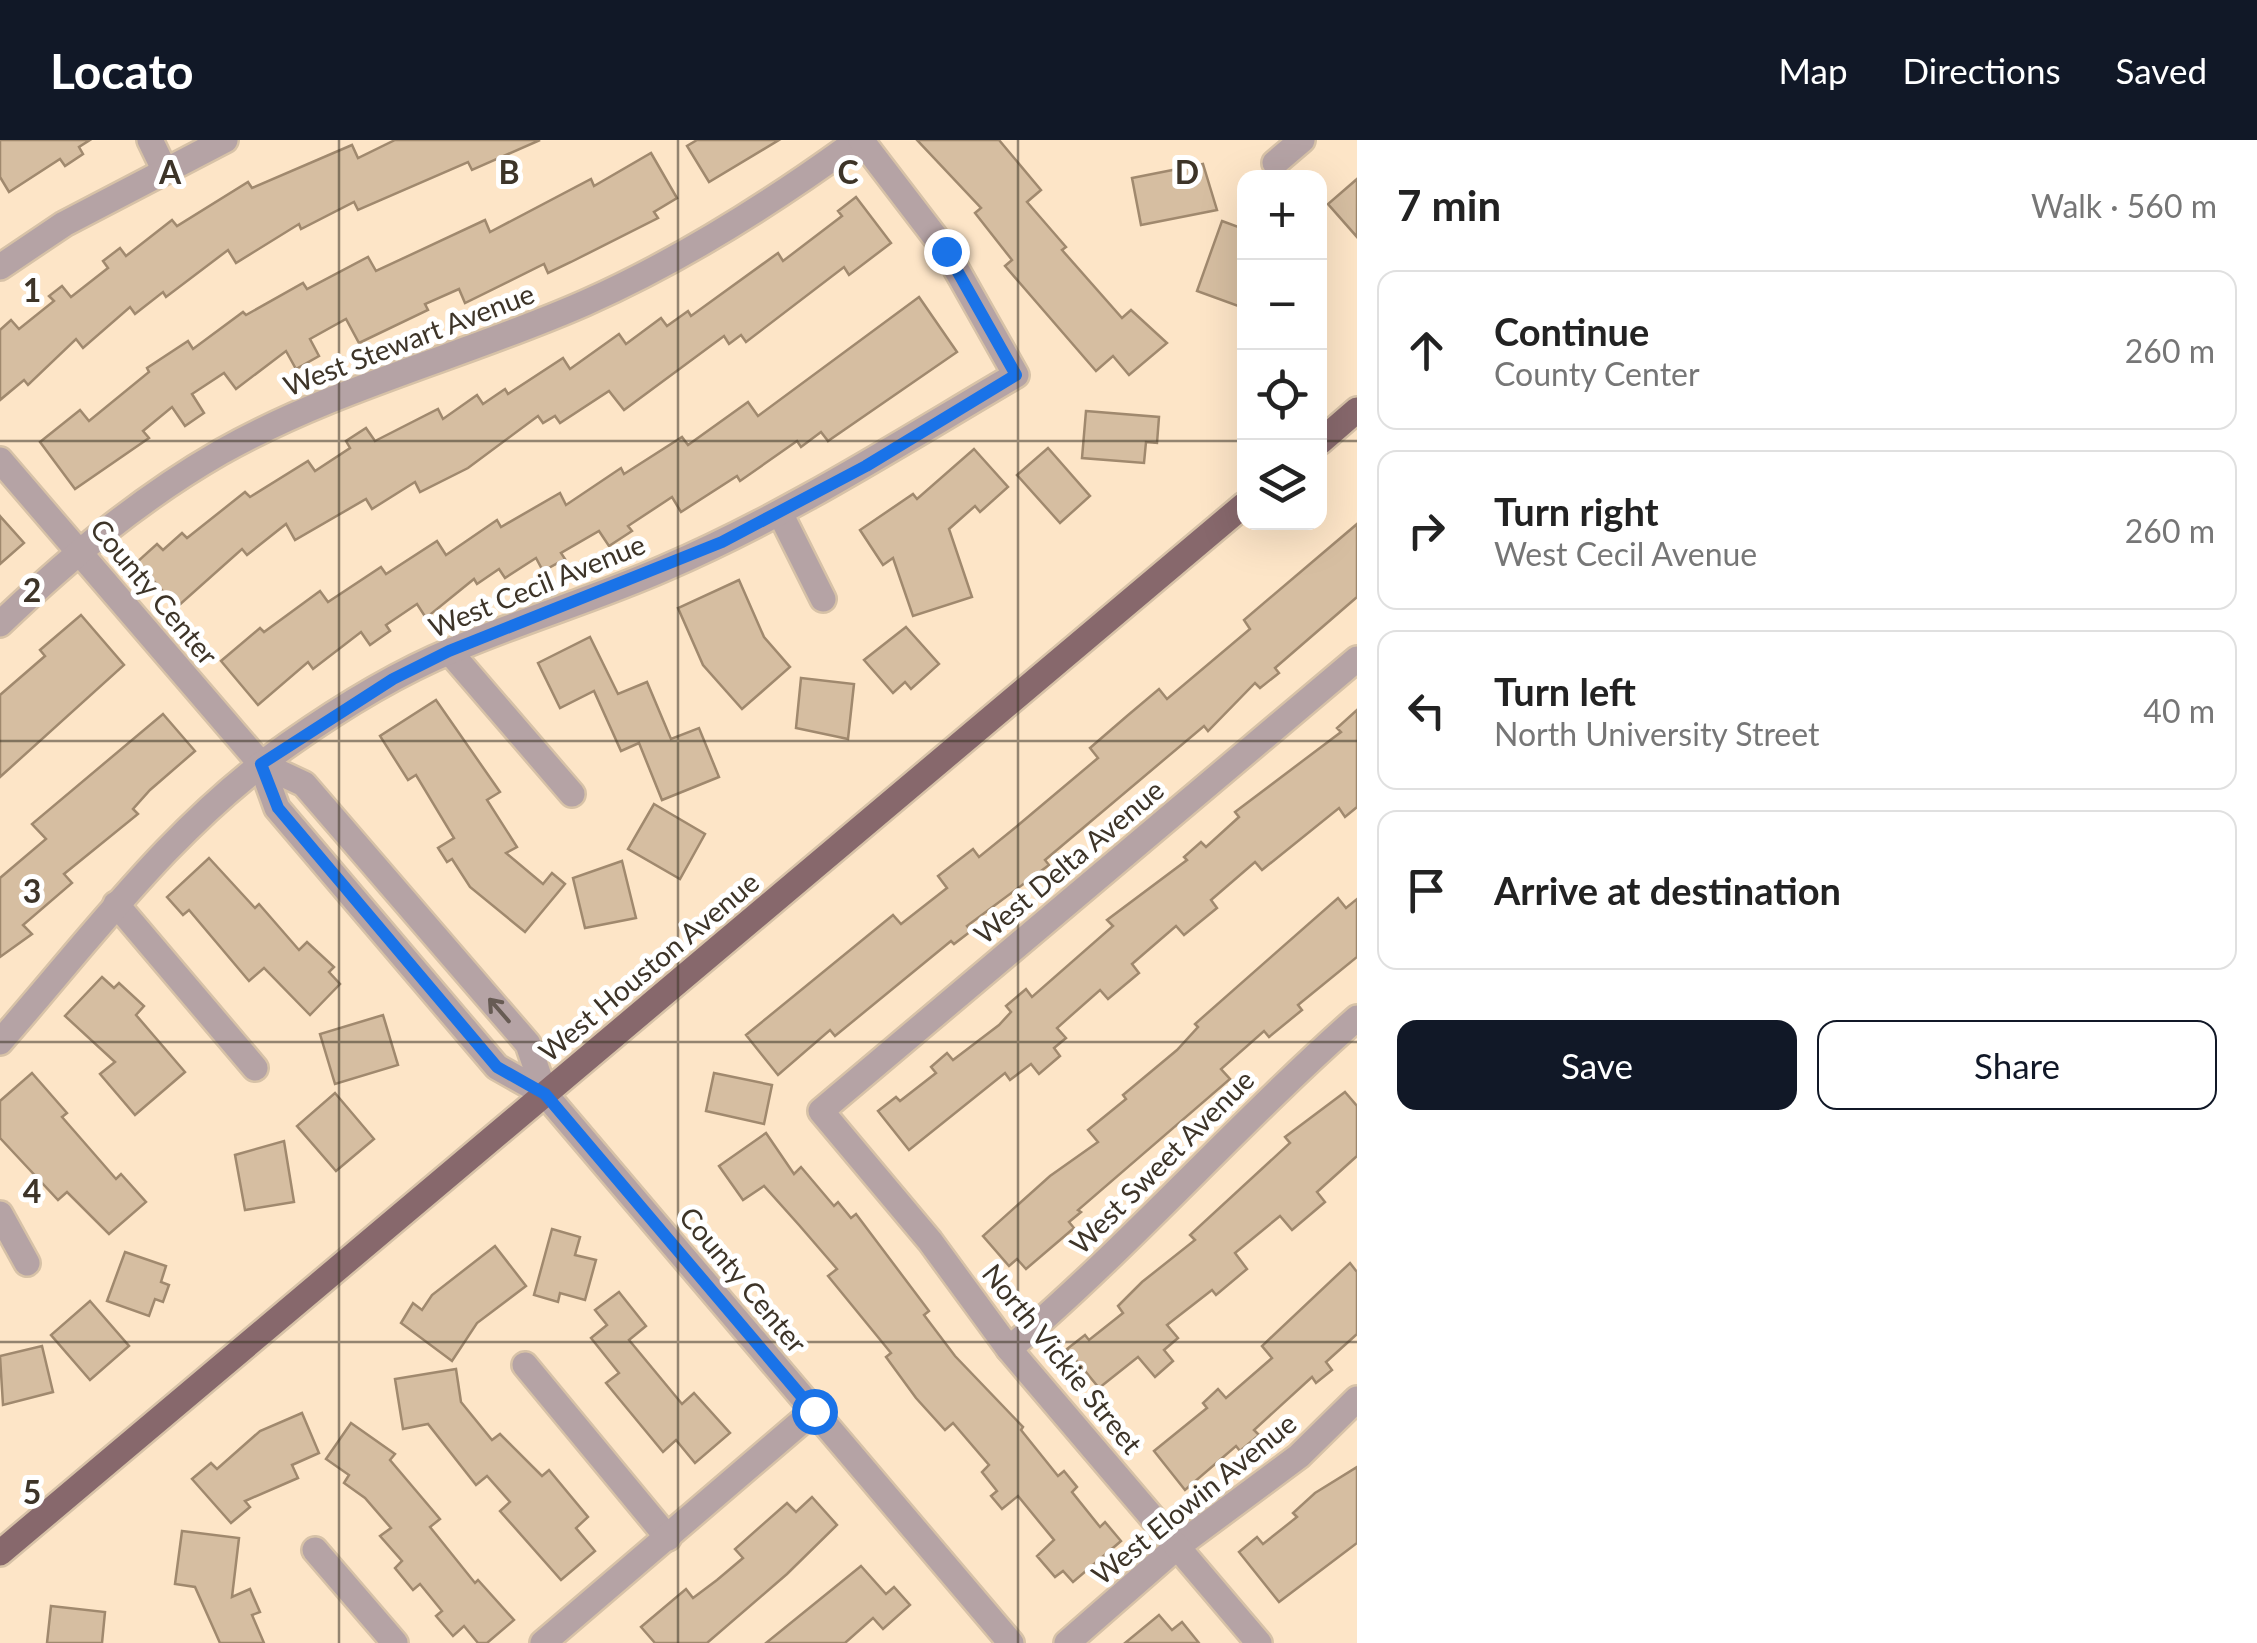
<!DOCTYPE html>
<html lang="en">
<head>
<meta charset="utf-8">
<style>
  body { margin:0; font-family:Lato,sans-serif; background:#f2f2f2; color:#222 }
  .controls { position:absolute; right:30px; top:30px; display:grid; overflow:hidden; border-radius:20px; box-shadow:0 10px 40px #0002 }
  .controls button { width:90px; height:90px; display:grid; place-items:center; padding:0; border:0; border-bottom:2px solid #e0e0e0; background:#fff; color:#222; font:50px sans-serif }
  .stop { position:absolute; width:30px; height:30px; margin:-22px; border:8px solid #1a73e8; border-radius:50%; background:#fff }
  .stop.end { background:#1a73e8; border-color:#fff; box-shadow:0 2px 10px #0008 }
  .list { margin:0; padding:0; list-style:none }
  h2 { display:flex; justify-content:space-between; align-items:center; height:130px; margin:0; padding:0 40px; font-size:42px }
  h2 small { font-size:32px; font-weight:400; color:#767676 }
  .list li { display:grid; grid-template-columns:65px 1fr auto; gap:30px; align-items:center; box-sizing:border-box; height:160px; margin:0 20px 20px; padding:0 20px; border:2px solid #e0e0e0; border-radius:20px }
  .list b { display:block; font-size:38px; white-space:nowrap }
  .list p { margin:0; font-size:32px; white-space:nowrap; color:#767676 }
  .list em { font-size:32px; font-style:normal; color:#767676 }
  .actions { display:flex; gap:20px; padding:30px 40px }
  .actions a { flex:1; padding:22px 0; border:2px solid #111827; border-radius:20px; text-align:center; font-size:35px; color:#111827 }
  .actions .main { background:#111827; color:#fff }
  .icon { flex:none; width:55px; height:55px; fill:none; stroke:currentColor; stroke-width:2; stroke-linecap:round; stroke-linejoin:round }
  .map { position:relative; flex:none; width:1357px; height:1503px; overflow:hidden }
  header { display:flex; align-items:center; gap:60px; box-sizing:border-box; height:140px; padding:0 50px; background:#111827; color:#fff }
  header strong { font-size:48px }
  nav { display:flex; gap:55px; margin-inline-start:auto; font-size:35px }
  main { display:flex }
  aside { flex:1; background:#fff }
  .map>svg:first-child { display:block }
  .building { fill:#d6bea1; stroke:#a0896e; stroke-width:2.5 }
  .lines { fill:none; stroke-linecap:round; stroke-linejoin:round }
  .minor-casing { stroke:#d7c2a7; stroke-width:30 }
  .major-casing { stroke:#d7c2a7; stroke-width:30 }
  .minor { stroke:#b5a3a5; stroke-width:25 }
  .major { stroke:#87686c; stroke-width:25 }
  .oneway { stroke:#675b54 }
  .route { stroke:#1a73e8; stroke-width:12 }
  .grid { fill:none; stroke:#3d3428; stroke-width:2.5; stroke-opacity:0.55 }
  .labels { text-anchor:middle; stroke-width:10; stroke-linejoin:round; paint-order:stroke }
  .street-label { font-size:28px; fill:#3d3428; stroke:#fff }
  .grid-label { font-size:32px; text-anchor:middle; font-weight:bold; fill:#3d3428; stroke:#fff; stroke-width:10; stroke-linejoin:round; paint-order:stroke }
</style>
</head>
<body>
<header>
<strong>Locato</strong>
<nav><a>Map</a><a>Directions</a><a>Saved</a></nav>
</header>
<main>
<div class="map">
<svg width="1357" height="1503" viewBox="0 0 1357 1503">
  <rect width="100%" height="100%" fill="#fde5c7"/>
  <g class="building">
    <path d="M0 0H90L79 7 83 14 65 26 60 19 9 52 0 37Z"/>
    <path d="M395 0H540L472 30 468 22 358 70 354 62 301 89 299 84 236 123 228 110 166 157 163 152 135 174 130 167 83 208 76 199 28 245 24 240 0 260V190L11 180 19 189 54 161 49 156 62 146 71 157 108 128 103 121 120 108 126 116 172 80 177 86 248 42 252 48 352 5 358 18Z"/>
    <path d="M697 0H779L709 42 687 6Z"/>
    <path d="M917 0H999L1041 50 1027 62 1066 107 1062 110 1122 178 1131 170 1167 203 1129 235 1113 216 1096 231 1005 126 1012 120 975 73 981 68Z"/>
    <path d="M651 13 677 58 654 72 658 78 571 122 548 133 544 124 465 163 459 149 425 164 428 170 359 203 346 179 310 199 319 216 296 229 286 211 236 249 224 233 192 254 204 273 185 286 172 267 143 291 149 298 75 349 40 302 80 270 89 281 149 232 147 228 188 201 193 209 243 172 246 175 303 143 307 149 368 117 376 131 485 80 490 92 591 39 594 46Z"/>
    <path d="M1203 24 1217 70 1141 85 1132 38Z"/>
    <path d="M1357 39V97L1328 64Z"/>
    <path d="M856 57 891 103 849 135 844 127 746 202 741 195 729 204 724 196 624 270 609 251 560 283 555 276 543 283 538 276 468 328 420 352 415 342 372 369 366 359 295 400 286 384 247 415 242 409 177 467 137 422 157 404 163 410 182 393 187 398 245 352 250 357 308 321 315 331 350 308 346 301 366 288 375 301 438 269 443 279 477 255 483 264 505 249 508 254 563 218 570 229 619 194 626 204 661 178 667 186 688 171 691 176 778 113 783 121 842 76 838 71Z"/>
    <path d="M1222 81 1244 89 1241 167 1197 151Z"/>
    <path d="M919 157 957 212 828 301 821 292 801 307 797 301 740 341 737 336 681 372 672 357 628 386 632 391 609 406 599 391 561 413 565 419 543 431 536 418 505 438 499 429 477 444 474 439 426 478 417 464 386 485 390 491 370 505 361 492 313 529 308 522 258 565 221 521 260 488 264 492 320 451 328 462 381 427 386 434 437 401 446 415 497 380 501 387 560 353 566 365 621 328 624 334 682 297 688 305 748 262 758 276Z"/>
    <path d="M1086 271 1159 277 1157 303 1146 302 1144 323 1082 318Z"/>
    <path d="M1048 308 1090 356 1060 383 1017 335Z"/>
    <path d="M974 309 1008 347 980 372 975 366 949 389 972 457 913 476 893 418 883 425 860 390 913 354 917 359Z"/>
    <path d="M0 376 24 403 0 424Z"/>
    <path d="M1357 384V457L1275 528 1279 533 1260 548 1255 543 1208 591 1204 586 1045 720 1049 725 967 786 971 791 954 804 951 801 835 896 830 890 778 935 746 895 893 775 901 784 947 748 938 736 973 709 979 717 1016 687 1098 618 1090 608 1127 576 1159 549 1167 559 1250 489 1244 480Z"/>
    <path d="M739 440 764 497 790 527 742 569 703 525 678 468Z"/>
    <path d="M81 475 124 525 0 637V555L45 516 40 510Z"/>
    <path d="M906 487 939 524 911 549 905 542 893 553 864 520Z"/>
    <path d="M590 497 618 554 647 542 671 599 699 588 719 637 662 660 639 603 621 611 594 551 560 568 538 523Z"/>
    <path d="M801 538 854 544 848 599 796 588Z"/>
    <path d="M436 560 500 652 487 660 517 707 506 713 543 744 552 733 565 744 525 792 470 747 452 719 447 722 438 708 454 698 416 635 408 640 380 596Z"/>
    <path d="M1357 570V667L1345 677 1339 668 1262 730 1255 722 1211 760 1217 768 1184 795 1176 786 1132 824 1139 833 1108 859 1100 850 1057 888 1066 898 1054 908 1060 916 1039 934 1031 924 1010 940 1005 933 909 1010 878 971 896 957 900 961 936 933 931 927 947 913 953 920 999 885 1011 872 1006 866 1026 849 1032 857 1113 786 1107 780 1187 720 1184 717 1201 702 1206 707 1239 677 1235 672 1341 592 1337 588Z"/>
    <path d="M163 574 195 611 150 650 133 669 138 674 64 734 72 743 23 785 32 794 0 817V738L46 699 32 684Z"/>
    <path d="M654 664 705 694 680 739 628 709Z"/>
    <path d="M209 718 255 768 259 764 299 810 307 802 334 827 329 832 340 844 310 875 264 828 249 841 189 770 183 775 167 757Z"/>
    <path d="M622 721 636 778 585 788 573 738Z"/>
    <path d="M1338 758 1346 768 1357 759V817L1298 865 1302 870 1269 897 1264 891 1221 929 1230 939 1078 1070 1081 1072 1069 1082 1074 1088 1026 1129 1017 1119 1009 1126 983 1096 1050 1036 1098 1002 1088 990 1126 959 1123 955 1177 910 1198 887 1195 884Z"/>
    <path d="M102 837 114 848 119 843 144 866 136 875 185 932 135 975 100 934 115 922 65 876Z"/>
    <path d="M383 875 398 925 335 944 320 894Z"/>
    <path d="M32 933 67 973 62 977 116 1039 121 1034 146 1062 109 1094 67 1052 58 1060 0 998V961Z"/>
    <path d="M714 933 772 945 764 984 706 971Z"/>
    <path d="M1345 952 1357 966V1016L1317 1052 1325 1062 1292 1090 1280 1076 1235 1113 1247 1129 1216 1155 1212 1150 1167 1185 1178 1198 1164 1210 1173 1221 1155 1237 1138 1217 1099 1248 1067 1209 1085 1195 1089 1200 1123 1173 1118 1166 1142 1142 1195 1100 1190 1095 1290 1003 1285 997Z"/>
    <path d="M335 953 374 999 336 1031 297 986Z"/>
    <path d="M766 993 794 1034 801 1027 834 1066 838 1062 851 1078 856 1074 929 1171 924 1175 955 1216 1023 1287 1021 1290 1058 1336 1064 1331 1077 1347 1072 1352 1100 1387 1105 1382 1121 1401 1073 1442 1063 1431 1055 1437 1037 1416 1054 1400 1018 1356 1002 1369 991 1356 997 1351 982 1332 989 1325 953 1283 945 1290 916 1258 886 1217 891 1213 828 1136 837 1129 799 1085 764 1046 743 1060 719 1026Z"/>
    <path d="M284 1001 294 1062 245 1070 235 1015Z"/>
    <path d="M552 1089 580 1097 575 1115 596 1120 585 1160 560 1153 558 1162 534 1155Z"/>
    <path d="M495 1106 526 1146 477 1183 452 1221 401 1183 413 1163 422 1170 432 1155Z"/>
    <path d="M125 1112 166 1126 161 1142 169 1145 163 1162 155 1159 149 1176 107 1161Z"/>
    <path d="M1350 1123 1357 1132V1194L1326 1222 1332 1230 1316 1243 1312 1237 1254 1290 1259 1295 1240 1311 1236 1306 1185 1350 1154 1311 1207 1268 1203 1263 1218 1249 1226 1258 1272 1218 1262 1206Z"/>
    <path d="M619 1152 646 1186 629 1200 682 1264 694 1253 730 1293 695 1323 676 1300 663 1312 606 1243 619 1233 591 1198 607 1185 595 1170Z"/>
    <path d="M90 1161 129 1206 90 1240 51 1195Z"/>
    <path d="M42 1206 53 1252 3 1265 0 1216Z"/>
    <path d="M456 1229 461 1262 492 1300 500 1294 542 1336 549 1330 588 1377 576 1388 595 1411 561 1440 500 1371 510 1362 487 1336 476 1345 428 1284 403 1289 395 1239Z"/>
    <path d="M302 1273 319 1313 292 1325 298 1338 245 1361 250 1367 231 1383 192 1339 211 1323 217 1329 260 1291Z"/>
    <path d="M351 1283 395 1314 390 1320 440 1379 430 1387 475 1443 478 1440 514 1480 487 1503H478L464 1486 453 1496 436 1476 442 1471 420 1444 413 1450 395 1428 402 1421 380 1396 391 1388 365 1358 344 1343 349 1335 326 1319Z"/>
    <path d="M1357 1327V1403L1279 1462 1239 1412 1257 1397 1263 1404 1297 1377 1293 1373 1315 1353Z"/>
    <path d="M812 1357 837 1385 787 1434 707 1503H655L641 1487 686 1449 693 1458 717 1440 743 1418 735 1409 787 1363 796 1372Z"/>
    <path d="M182 1391 239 1398 232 1457 250 1449 260 1472 252 1475 264 1503H220L195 1447 175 1444Z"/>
    <path d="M861 1426 886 1454 894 1447 910 1465 883 1489 873 1478 845 1503H766Z"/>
    <path d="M51 1466 105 1472 102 1503H47Z"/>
    <path d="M1159 1475 1172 1490 1182 1482 1199 1503H1125Z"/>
  </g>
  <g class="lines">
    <g class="minor-casing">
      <g id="minor">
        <path d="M150 0 164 29"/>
        <path d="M1275 23 1302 0"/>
        <path d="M0 127 64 84 225 0"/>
        <path d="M0 320 261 624 277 668 497 927 545 954 1011 1503"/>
        <path d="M780 373 823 459"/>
        <path d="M0 484C68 419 139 359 221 312 336 247 465 216 585 163 682 120 773 62 858 0"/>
        <path d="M449 511 572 654"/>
        <path d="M261 624 304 644 528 904 545 954"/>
        <path d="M116 764 255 928"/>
        <path d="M0 902C92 797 173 685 289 604 340 568 395 534 453 510 522 480 595 459 665 428 788 375 900 303 1016 235L946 111 861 0"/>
        <path d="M0 1074 27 1123"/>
        <path d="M1009 1209C1131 1105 1237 984 1357 878"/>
        <path d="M525 1225 668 1398"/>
        <path d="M315 1410 395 1503"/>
        <path d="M543 1503 814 1271"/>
        <path d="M1067 1503 1178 1406 1299 1316 1357 1259"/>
        <path d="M1259 1503 1009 1209 930 1101 821 971 1357 519"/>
      </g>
    </g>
    <g class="major-casing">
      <g id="major">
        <path d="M1320 302 1357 270"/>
        <path d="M0 1413 1244 365"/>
      </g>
    </g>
    <use href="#minor" class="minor"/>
    <use href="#major" class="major"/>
  </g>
  <defs><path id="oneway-shaft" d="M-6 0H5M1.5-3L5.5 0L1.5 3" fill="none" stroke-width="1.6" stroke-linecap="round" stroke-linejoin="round" transform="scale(2.5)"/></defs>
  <use class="oneway" href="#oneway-shaft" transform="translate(499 870) rotate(-131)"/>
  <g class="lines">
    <path class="route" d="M814 1271 545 954 497 927 278 668 261 624 393 539 449 511 722 402 866 326 1016 235 946 111"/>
  </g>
  <path class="grid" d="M339 0V1503M678 0V1503M1018 0V1503M0 301H1244M1320 301H1357M0 601H1357M0 902H1357M0 1202H1357"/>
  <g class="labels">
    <g class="street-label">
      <text transform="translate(409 200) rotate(-21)" y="10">West Stewart Avenue</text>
      <text transform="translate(537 446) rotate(-22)" y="10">West Cecil Avenue</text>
      <text transform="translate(154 452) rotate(50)" y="10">County Center</text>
      <text transform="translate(1069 722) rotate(-40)" y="10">West Delta Avenue</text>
      <text transform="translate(649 827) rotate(-40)" y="10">West Houston Avenue</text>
      <text transform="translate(1162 1022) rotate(-45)" y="10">West Sweet Avenue</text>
      <text transform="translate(743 1140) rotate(50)" y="10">County Center</text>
      <text transform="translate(1062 1219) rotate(51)" y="10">North Vickie Street</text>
      <text transform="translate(1194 1359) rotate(-39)" y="10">West Elowin Avenue</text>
    </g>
  </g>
  <g class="grid-label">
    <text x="170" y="44">A</text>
    <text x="509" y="44">B</text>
    <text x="848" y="44">C</text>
    <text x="1187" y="44">D</text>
    <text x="32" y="162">1</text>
    <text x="32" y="462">2</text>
    <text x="32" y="763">3</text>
    <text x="32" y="1063">4</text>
    <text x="32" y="1364">5</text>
  </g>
</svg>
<div class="controls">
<button>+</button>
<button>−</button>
<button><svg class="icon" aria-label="locate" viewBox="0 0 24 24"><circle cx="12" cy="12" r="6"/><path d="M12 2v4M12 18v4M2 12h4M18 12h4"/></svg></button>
<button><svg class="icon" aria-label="layers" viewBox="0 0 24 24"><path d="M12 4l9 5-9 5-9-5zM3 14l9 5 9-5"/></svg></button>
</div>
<div class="stop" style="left:814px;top:1271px"></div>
<div class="stop end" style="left:946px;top:111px"></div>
</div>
<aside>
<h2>7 min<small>Walk · 560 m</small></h2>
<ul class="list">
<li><svg class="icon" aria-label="ahead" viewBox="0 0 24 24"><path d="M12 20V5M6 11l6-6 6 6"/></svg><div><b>Continue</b><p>County Center</p></div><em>260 m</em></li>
<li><svg class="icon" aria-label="right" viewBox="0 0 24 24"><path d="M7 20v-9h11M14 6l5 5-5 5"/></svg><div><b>Turn right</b><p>West Cecil Avenue</p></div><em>260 m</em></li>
<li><svg class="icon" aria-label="left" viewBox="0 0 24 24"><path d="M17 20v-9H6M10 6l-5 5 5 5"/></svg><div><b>Turn left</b><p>North University Street</p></div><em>40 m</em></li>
<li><svg class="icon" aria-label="arrive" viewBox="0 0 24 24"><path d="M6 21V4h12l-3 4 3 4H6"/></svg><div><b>Arrive at destination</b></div></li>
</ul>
<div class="actions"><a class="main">Save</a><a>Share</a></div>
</aside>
</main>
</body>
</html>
